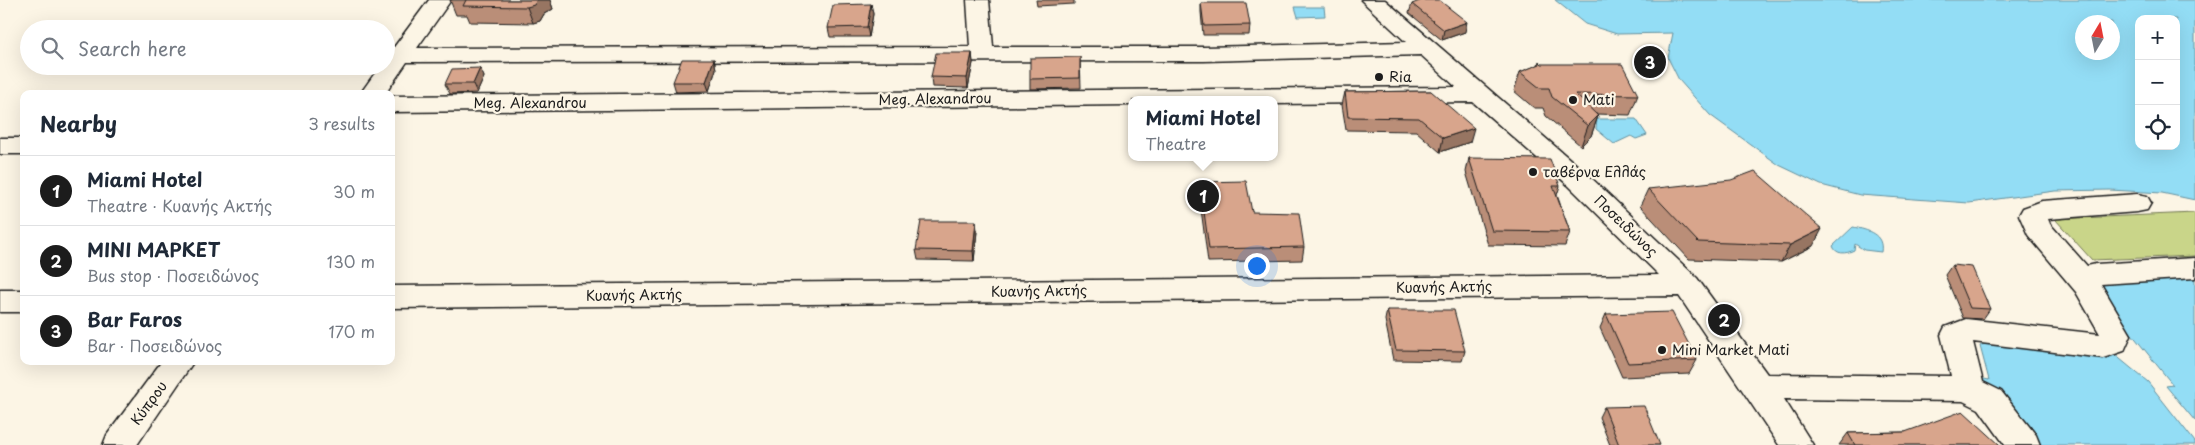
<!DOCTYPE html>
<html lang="en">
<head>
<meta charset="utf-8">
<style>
  body { margin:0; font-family:"Playpen Sans",sans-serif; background:#f6f6f7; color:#1f2937 }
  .controls { position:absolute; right:15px; top:15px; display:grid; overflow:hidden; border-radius:10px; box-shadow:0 5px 20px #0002 }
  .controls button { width:45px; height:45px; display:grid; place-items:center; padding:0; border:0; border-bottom:1px solid #e0e1e3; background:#fff; color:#1f2937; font:25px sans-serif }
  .compass { position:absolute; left:2075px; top:15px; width:45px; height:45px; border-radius:50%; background:#fff; box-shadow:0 5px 20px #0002; rotate:10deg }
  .you { position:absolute; left:1256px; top:265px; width:18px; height:18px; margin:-12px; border:4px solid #fff; border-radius:50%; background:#1a73e8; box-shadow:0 0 0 8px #1a73e833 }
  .badge { display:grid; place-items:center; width:32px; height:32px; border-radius:50%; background:#1c1c1c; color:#fff; font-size:16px; font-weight:700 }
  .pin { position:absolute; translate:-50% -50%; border:2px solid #fff; box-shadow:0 1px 5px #0006 }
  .popup { position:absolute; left:1128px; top:96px; width:150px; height:65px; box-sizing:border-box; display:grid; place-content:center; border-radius:10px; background:#fff; filter:drop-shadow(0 1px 4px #0005); font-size:16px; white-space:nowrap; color:#747a83 }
  .popup b { font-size:19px; color:#1f2937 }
  .popup::after { content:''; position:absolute; left:50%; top:100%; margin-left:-10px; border:10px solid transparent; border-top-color:#fff }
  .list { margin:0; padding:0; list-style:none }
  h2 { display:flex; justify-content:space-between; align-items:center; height:65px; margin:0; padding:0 20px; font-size:21px }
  h2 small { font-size:16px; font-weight:400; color:#747a83 }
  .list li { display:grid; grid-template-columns:32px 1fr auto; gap:15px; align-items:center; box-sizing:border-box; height:70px; padding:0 20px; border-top:1px solid #e0e1e3 }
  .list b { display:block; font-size:19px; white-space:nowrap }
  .list p { margin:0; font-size:16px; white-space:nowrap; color:#747a83 }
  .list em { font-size:16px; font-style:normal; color:#747a83 }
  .icon { flex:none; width:28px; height:28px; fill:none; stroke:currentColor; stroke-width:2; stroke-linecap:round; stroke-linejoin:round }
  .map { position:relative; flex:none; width:2195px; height:445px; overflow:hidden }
  .search { position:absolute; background:#fff; box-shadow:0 5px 20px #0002; left:20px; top:20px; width:375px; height:55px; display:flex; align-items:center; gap:12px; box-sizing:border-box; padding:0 18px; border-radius:28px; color:#747a83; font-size:19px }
  .panel { position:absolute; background:#fff; box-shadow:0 5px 20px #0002; left:20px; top:90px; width:375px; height:275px; border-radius:10px }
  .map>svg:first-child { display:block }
  .green { fill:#c9d589; stroke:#727852 }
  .water { fill:#93ddf5; stroke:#63909e; fill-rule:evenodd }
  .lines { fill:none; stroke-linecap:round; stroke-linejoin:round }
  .minor-casing { stroke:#1c1c1c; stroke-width:3 }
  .minor { fill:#fcf5e5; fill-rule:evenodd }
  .wall { fill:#ba8e78; stroke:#1c1c1c }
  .shaded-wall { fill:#977462; stroke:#1c1c1c }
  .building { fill:#d8a58c; stroke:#1c1c1c }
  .poi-dot { fill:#1c1c1c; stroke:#fcf5e5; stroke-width:2 }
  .labels { text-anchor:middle; stroke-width:4.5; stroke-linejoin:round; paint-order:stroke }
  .poi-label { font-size:14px; fill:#1c1c1c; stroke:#fcf5e5; text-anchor:start }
  .street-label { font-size:14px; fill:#1c1c1c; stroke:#fcf5e5 }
</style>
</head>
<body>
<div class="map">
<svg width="2195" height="445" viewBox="0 0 2195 445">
  <rect width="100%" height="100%" fill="#fcf5e5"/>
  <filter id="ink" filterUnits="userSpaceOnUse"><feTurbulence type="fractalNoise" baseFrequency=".02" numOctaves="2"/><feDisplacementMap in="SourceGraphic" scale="10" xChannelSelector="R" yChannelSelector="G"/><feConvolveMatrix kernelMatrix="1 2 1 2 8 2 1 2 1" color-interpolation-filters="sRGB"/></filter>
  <g filter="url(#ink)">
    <path class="green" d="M2195 213V256L2092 260 2055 219Z"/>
    <g class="water">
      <path d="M1555 0H2195V200L2162 193 2110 190 2055 191 1969 203 1860 195 1821 185 1779 165 1710 115 1679 80 1668 58 1673 33 1617 34 1585 24ZM2139 19H2176V146H2139ZM2112 22V52H2082V22Z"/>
      <path d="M1295 7H1324L1325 16 1298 17Z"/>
      <path d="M1597 119H1636L1647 135 1636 139 1631 136 1614 144 1596 129Z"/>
      <path d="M1853 227C1868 230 1884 234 1881 252L1864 250 1855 244 1854 250C1846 254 1836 255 1833 246Z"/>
      <path d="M2195 277V421L2166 386 2173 385 2098 292 2104 283Z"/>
      <path d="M1988 342 2114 354 2148 382 2195 442V445H2031L1981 386 1979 378 1989 380 1980 346Z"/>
    </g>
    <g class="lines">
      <g class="minor-casing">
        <g id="minor">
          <path d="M429 0H451L417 48 970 47 967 0H989L993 47H1204L1406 42 1361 0H1385L1586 173 1697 278 1767 374 1951 376 1941 335 1945 327 1966 319 2100 334 2076 292 2028 235 2019 215 2023 208 2042 201 2137 194 2147 196 2151 203 2147 210 2137 212 2048 219 2050 224 2087 266 2096 264 2195 258V278L2101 284 2131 335 2124 351 2103 358 1973 342 1983 382 2001 391 2036 435 2040 445H2005L1979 409 1963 401 1784 399 1813 445H1779L1679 296 391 308V286L1659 275 1568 185 1473 102 1274 104V100H1132V105L391 112V96L1456 87 1421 55 1204 61 407 62 385 94H360L380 66H386V58Z"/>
          <rect x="0" y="138" width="24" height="16"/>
          <rect x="0" y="290" width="24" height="22"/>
          <path d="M162 361H194L137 445H103L107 435Z"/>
        </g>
      </g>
      <use href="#minor" class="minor"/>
    </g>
    <g class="wall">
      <path d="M450 0H550L553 9 544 14 540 21 533 23 470 22 467 15H456Z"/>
      <path d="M1036 0H1074V4L1037 6Z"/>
      <path d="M1201 3 1250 25 1249 35H1203L1201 12Z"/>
      <path d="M871 4 873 14 869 37H830L828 28Z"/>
      <path d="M1412 4 1465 32 1442 40 1409 13Z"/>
      <path d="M972 53 973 63 968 88 932 87 931 77Z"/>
      <path d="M1080 57 1081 88 1030 89V79Z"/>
      <path d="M714 59 716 69 709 91 676 92 673 82Z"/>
      <path d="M1539 61 1542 64 1638 95 1630 115 1596 114 1598 116 1591 136 1581 146 1546 116 1543 108H1534L1514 91 1520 72 1538 65Z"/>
      <path d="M480 68 484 77 477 93 450 94 445 84Z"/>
      <path d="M1431 91 1470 142 1440 152 1416 131 1346 130 1342 105 1345 92Z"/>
      <path d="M1469 158 1560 186 1557 195 1570 232 1565 246 1488 245 1466 172Z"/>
      <path d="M1200 182 1252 212 1304 247 1302 260 1208 262 1199 194Z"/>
      <path d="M1648 189 1813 246 1781 262 1689 259 1640 206Z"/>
      <path d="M977 231 974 261 918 260 916 250Z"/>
      <path d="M1952 265 1990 309 1983 319 1963 318 1945 275Z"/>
      <path d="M1387 310 1465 351 1462 361 1393 360 1385 320Z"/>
      <path d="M1606 314 1697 360 1689 374 1622 377 1600 328Z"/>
      <path d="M1604 407 1660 445H1610L1599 417Z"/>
      <path d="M1905 432 2000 445H1839L1848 433Z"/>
    </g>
    <g class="shaded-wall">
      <path d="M537 0H550L553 9 544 14 540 21 533 23 527 7Z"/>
      <path d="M871 4 873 14 869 37 867 27Z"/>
      <path d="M1467 22 1465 32 1442 40 1444 30Z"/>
      <path d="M972 53 973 63 968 88 967 78Z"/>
      <path d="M714 59 716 69 709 91 706 82Z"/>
      <path d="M480 68 484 77 477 93 473 84Z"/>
      <path d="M1598 116 1591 136 1581 146 1588 126Z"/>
      <path d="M1474 128 1470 142 1440 152 1443 138Z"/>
      <path d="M976 221 977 231 974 261 973 251Z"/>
      <path d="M1822 229 1813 246 1781 262 1790 245Z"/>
    </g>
    <g class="building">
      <path d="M466 0H537L534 5 527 7 463 6Z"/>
      <path d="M1422 0H1439L1467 22 1444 30 1412 4Z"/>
      <path d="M1201 3H1246L1250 25 1204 26Z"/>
      <path d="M871 4 867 27 828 28 833 5Z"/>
      <path d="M936 53H972L967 78 931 77Z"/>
      <path d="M1080 57V78L1030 79V58Z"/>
      <path d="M682 59H714L706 82H673Z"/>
      <path d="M1539 61 1542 64H1622L1638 95 1575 94 1598 116 1588 126 1552 97 1549 88H1540L1520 72 1540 64Z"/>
      <path d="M480 68 473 84H445L452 69Z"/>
      <path d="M1431 91 1474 128 1443 138 1419 118 1348 117 1345 92Z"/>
      <path d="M1469 158 1550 159 1560 186H1553L1570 232 1492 231Z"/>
      <path d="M1755 171 1822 229 1790 245 1698 242 1648 189 1731 180Z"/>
      <path d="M1246 181 1252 212 1299 213 1304 247 1209 249 1200 182Z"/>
      <path d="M921 221H976L973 251 916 250Z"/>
      <path d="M1952 265 1972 267 1990 309 1970 308Z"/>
      <path d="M1387 310H1454L1465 351 1396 350Z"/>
      <path d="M1672 312 1697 360 1628 363 1606 314Z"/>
      <path d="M1644 406 1660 445H1619L1604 407Z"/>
      <path d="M1963 411 2000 445H1855L1848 433 1905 432Z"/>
    </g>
  </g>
  <g class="poi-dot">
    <circle cx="1379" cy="77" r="5"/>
    <circle cx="1573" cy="100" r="5"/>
    <circle cx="1533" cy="172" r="5"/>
    <circle cx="1662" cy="350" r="5"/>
  </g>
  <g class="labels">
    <g class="poi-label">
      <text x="1389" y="82">Ria</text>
      <text x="1583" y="105">Mati</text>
      <text x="1543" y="177">ταβέρνα Ελλάς</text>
      <text x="1672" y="355">Mini Market Mati</text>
    </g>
    <g class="street-label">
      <text transform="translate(935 99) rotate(-1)" y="5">Meg. Alexandrou</text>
      <text x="530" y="108">Meg. Alexandrou</text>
      <text transform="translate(1626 226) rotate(44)" y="5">Ποσειδώνος</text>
      <text transform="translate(1444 287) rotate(-1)" y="5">Κυανής Ακτής</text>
      <text transform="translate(1039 291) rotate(-1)" y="5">Κυανής Ακτής</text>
      <text transform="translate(634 295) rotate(-1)" y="5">Κυανής Ακτής</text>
      <text transform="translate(149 403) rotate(-54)" y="5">Κύπρου</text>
    </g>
  </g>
</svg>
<div class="controls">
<button>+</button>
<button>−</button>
<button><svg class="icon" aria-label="locate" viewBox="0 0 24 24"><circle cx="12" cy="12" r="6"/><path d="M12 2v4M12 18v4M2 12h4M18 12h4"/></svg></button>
</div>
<svg class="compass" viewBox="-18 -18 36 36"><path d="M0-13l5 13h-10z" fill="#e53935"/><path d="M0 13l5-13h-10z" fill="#747a83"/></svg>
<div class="you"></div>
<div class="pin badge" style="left:1203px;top:196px">1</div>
<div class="popup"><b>Miami Hotel</b>Theatre</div>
<div class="pin badge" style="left:1724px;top:320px">2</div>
<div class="pin badge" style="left:1650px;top:62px">3</div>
<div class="search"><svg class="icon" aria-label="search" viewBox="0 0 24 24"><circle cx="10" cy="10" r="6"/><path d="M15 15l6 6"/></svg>Search here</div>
<section class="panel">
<h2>Nearby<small>3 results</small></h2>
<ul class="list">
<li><span class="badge">1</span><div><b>Miami Hotel</b><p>Theatre · Κυανής Ακτής</p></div><em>30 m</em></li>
<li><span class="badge">2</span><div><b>ΜΙΝΙ ΜΑΡΚΕΤ</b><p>Bus stop · Ποσειδώνος</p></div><em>130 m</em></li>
<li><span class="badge">3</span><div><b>Bar Faros</b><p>Bar · Ποσειδώνος</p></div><em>170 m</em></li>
</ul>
</section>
</div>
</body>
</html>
